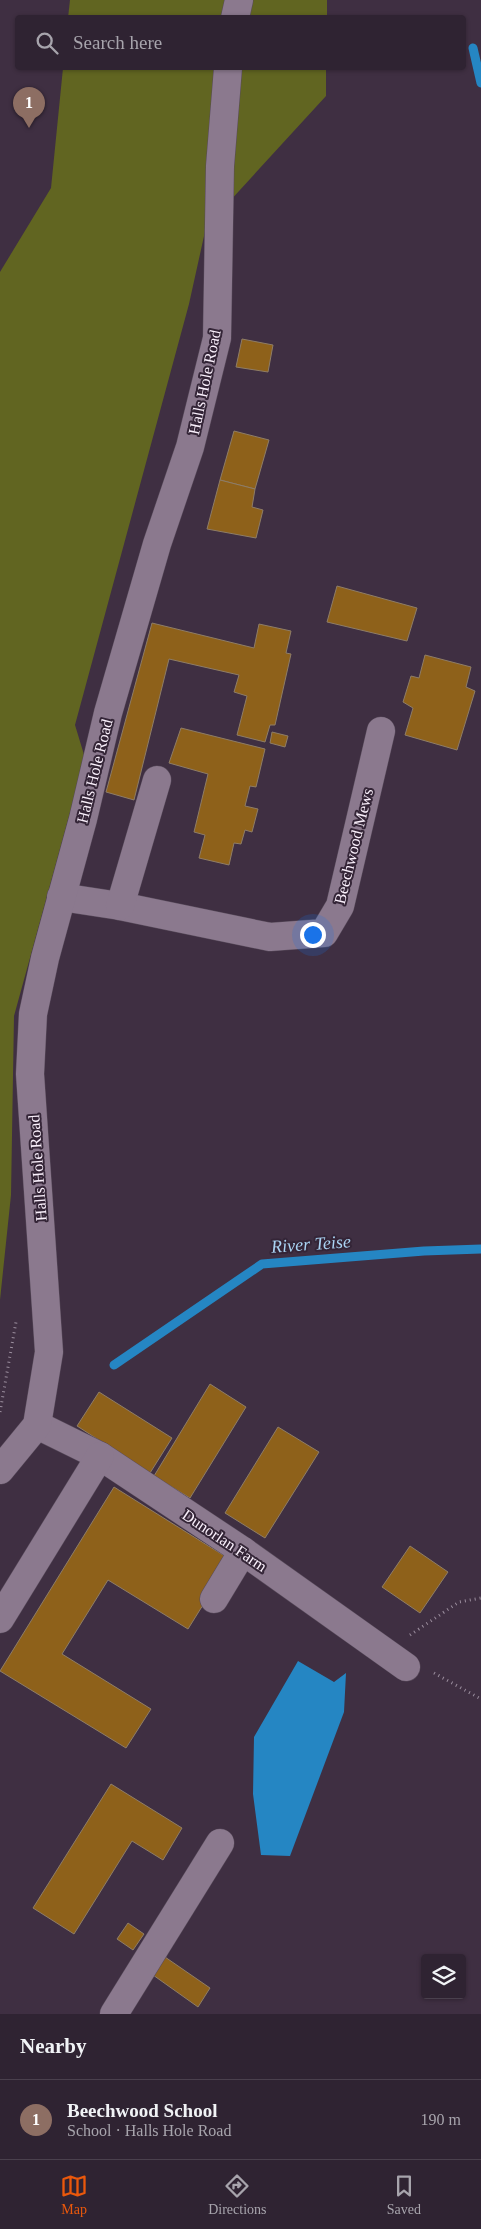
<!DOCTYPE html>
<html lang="en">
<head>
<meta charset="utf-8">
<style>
  body { margin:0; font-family:Georgia,serif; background:#372b3a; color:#f1f3f6 }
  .controls { position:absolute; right:15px; bottom:15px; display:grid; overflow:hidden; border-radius:5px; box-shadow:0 1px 4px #0004 }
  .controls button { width:45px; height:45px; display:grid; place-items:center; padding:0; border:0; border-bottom:1px solid #4a404d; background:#2f2332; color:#f1f3f6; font:25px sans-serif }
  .you { position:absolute; left:312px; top:934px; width:18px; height:18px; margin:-12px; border:4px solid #fff; border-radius:50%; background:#1a73e8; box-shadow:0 0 0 8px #1a73e833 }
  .badge { display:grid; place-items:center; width:32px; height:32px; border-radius:50%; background:#ea580c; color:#fff; font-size:16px; font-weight:700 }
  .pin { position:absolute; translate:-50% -41px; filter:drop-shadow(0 1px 2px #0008) }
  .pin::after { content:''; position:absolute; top:26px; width:18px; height:15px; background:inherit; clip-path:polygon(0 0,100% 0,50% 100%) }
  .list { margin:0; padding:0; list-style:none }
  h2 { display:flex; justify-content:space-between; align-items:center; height:65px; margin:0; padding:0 20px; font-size:21px }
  h2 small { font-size:16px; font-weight:400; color:#a7a4ac }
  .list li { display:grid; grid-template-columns:32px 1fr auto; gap:15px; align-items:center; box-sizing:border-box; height:80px; padding:0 20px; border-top:1px solid #4a404d }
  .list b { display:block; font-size:19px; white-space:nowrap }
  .list p { margin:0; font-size:16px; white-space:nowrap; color:#a7a4ac }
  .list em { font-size:16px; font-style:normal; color:#a7a4ac }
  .icon { flex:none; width:28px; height:28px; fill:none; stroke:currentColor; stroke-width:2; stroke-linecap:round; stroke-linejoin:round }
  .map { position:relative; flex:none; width:481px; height:2014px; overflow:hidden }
  .search { position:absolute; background:#2f2332; box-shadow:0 1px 4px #0004; left:15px; right:15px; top:15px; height:55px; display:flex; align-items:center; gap:12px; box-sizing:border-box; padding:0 18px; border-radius:5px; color:#a7a4ac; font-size:19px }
  .sheet { height:145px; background:#2f2332 }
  nav { display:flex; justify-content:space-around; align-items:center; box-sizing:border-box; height:70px; border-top:1px solid #4a404d; background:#2f2332; font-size:14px; color:#a7a4ac }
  nav a { display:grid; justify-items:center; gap:2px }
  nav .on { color:#ea580c }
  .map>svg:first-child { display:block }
  .green { fill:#616521 }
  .water { fill:#2586c3 }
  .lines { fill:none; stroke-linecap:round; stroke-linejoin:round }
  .stream { stroke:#2586c3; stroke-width:9 }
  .building { fill:#8e611a; stroke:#8e7d67 }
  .minor-casing { stroke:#584b5b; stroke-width:29 }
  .path { stroke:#9b8e9e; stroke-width:3; stroke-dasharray:1 4; stroke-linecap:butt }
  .minor { stroke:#8b798e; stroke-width:28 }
  .labels { text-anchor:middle; stroke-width:4; stroke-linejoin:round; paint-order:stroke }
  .street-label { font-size:16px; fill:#faf0fc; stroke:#342537 }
  .water-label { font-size:18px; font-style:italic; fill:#aad3f3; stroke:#342537 }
</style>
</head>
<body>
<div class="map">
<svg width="481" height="2014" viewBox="0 0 481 2014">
  <rect width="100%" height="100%" fill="#3f2f42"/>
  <g class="green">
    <path d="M70 0H327V17L68 18Z"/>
    <path d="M63 68H326V96L206 227 189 304 75 725 85 758 14 1016 11 1195 0 1300V272L51 188Z"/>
  </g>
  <path class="water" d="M298 1661 334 1682 346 1673 344 1712 290 1856 261 1855 253 1794 254 1737Z"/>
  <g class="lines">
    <g class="stream">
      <path d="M473 48 481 83"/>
      <path d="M114 1365 262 1264 424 1251 481 1249"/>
    </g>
  </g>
  <g class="building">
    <path d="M242 339 273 345 268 372 236 367Z"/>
    <path d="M234 431 269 440 255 489 220 480Z"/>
    <path d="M220 480 255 489 252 507 263 510 256 538 207 529Z"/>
    <path d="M337 586 417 608 407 641 327 622Z"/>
    <path d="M152 623 254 648 259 624 291 631 286 653 291 654 275 725H270L265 742 237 735 247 696 234 692 239 675 169 659 134 800 106 792Z"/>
    <path d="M425 655 471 667 466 687 475 691 457 750 405 735 413 708 403 702 411 676 419 678Z"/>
    <path d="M181 728 265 749 256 787 250 786 245 806 258 809 252 832 245 830 241 844 234 843 229 865 199 858 205 835 194 832 208 774 169 763Z"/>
    <path d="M272 732 288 736 285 747 270 743Z"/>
    <path d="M210 1384 246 1407 190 1498 154 1476Z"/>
    <path d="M99 1392 172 1438 150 1473 77 1426Z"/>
    <path d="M278 1427 319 1452 265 1538 225 1513Z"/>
    <path d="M114 1487 231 1560 188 1629 108 1580 62 1654 151 1709 126 1748 0 1671Z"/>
    <path d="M410 1546 448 1572 420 1613 382 1587Z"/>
    <path d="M111 1784 182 1828 163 1860 132 1841 74 1934 33 1908Z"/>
    <path d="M128 1923 144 1934 133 1950 117 1939Z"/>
    <path d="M165 1957 210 1988 198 2007 153 1975Z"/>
  </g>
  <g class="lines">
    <g class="minor-casing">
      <g id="minor">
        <path d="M235 18 239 0"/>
        <path d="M61 897 120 906 270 937 324 933 340 906 381 731"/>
        <path d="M120 906 157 780"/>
        <path d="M37 1425 100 1456 243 1551 406 1667"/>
        <path d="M0 1470 37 1425 49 1352 30 1074 33 1014 45 958 83 819 108 713 157 544 190 447 217 338 220 166 228 68"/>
        <path d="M214 1599 243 1551"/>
        <path d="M0 1619 100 1456"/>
        <path d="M114 2014 220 1843"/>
      </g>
    </g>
    <g class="path">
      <path d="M0 1412 16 1322"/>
      <path d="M410 1635 459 1602 481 1598"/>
      <path d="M434 1673 481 1699"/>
    </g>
    <use href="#minor" class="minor"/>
  </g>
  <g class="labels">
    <g class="street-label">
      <text transform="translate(204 382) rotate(-78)" y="6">Halls Hole Road</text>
      <text transform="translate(94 771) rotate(-76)" y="6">Halls Hole Road</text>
      <text transform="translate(353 846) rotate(-76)" y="6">Beechwood Mews</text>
      <text transform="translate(37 1168) rotate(-94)" y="6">Halls Hole Road</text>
      <text transform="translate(225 1540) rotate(34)" y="6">Dunorlan Farm</text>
    </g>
    <g class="water-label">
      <text transform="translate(311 1244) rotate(-4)" y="6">River Teise</text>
    </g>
  </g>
</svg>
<div class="controls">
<button><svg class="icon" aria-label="layers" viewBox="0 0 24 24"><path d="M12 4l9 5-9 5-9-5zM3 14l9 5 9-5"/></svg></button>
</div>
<div class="you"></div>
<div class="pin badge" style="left:29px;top:128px;background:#8d6e63">1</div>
<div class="search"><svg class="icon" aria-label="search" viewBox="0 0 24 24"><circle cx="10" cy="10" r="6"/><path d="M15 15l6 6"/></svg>Search here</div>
</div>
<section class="sheet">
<h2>Nearby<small></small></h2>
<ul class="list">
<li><span class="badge" style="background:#8d6e63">1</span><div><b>Beechwood School</b><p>School · Halls Hole Road</p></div><em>190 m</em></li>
</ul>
</section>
<nav>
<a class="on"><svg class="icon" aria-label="map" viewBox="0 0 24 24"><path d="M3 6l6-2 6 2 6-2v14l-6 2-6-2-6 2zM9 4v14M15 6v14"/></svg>Map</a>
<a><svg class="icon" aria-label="directions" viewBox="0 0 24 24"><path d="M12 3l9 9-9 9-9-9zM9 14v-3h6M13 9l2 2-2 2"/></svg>Directions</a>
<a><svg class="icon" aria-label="saved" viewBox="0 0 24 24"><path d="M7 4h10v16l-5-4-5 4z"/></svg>Saved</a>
</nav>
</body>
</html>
